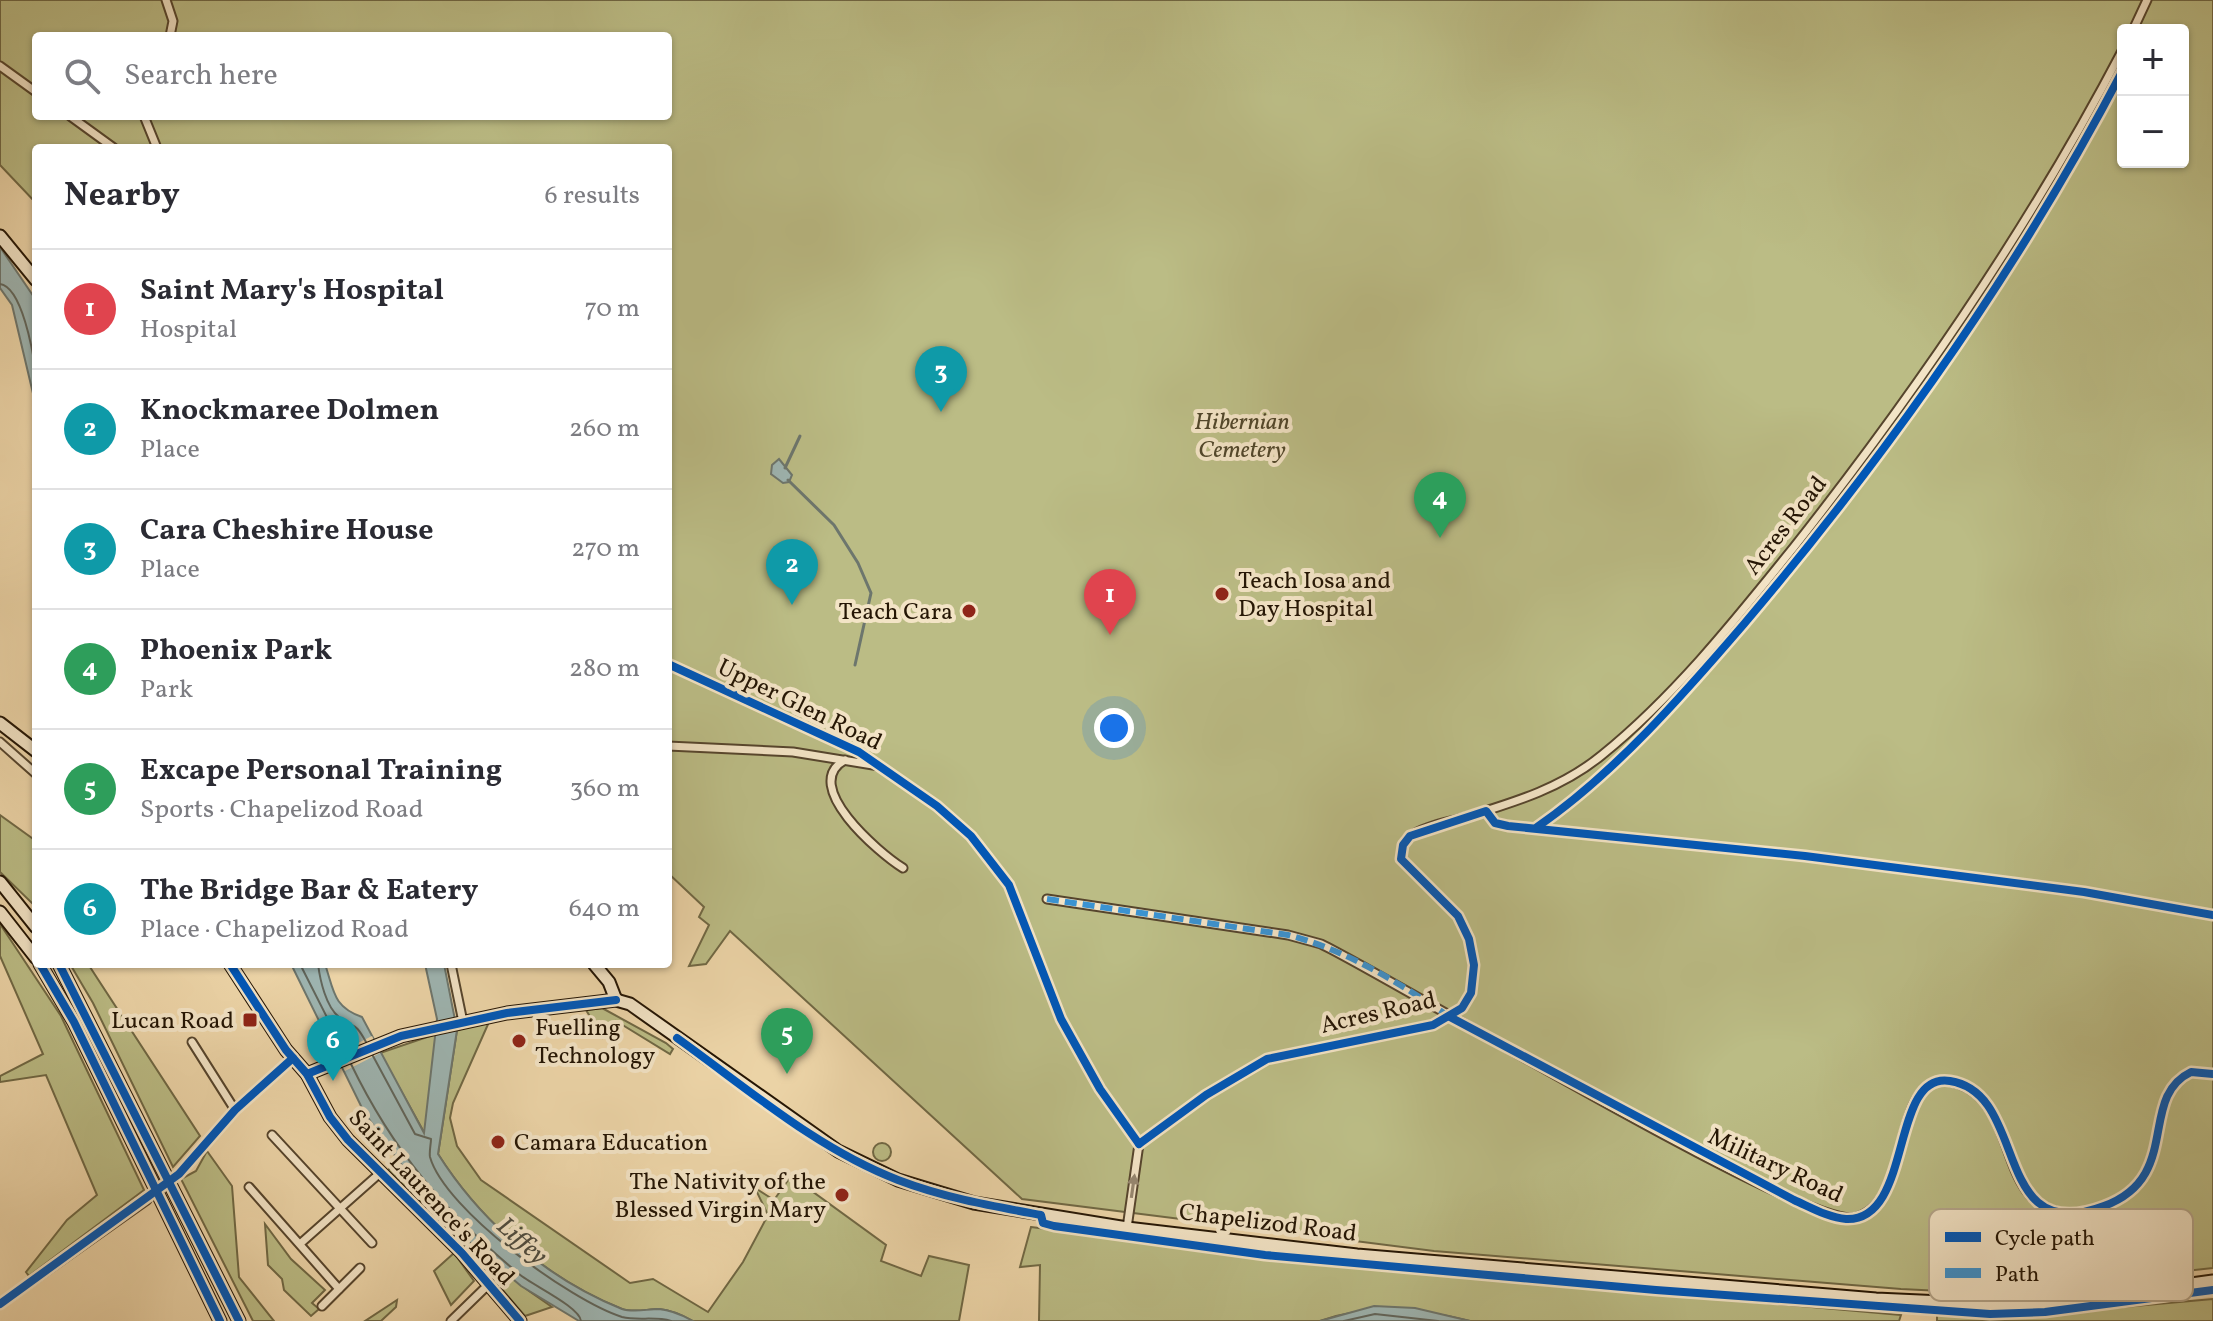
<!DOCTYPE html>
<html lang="en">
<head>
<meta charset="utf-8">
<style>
  body { margin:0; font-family:Vollkorn,serif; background:#f7f7f7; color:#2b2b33 }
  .controls { position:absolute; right:24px; top:24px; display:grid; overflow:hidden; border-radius:8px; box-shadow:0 2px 6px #0004 }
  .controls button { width:72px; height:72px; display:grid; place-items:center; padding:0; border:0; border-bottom:2px solid #e1e1e2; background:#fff; color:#2b2b33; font:40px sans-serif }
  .you { position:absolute; left:1114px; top:728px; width:28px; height:28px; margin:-20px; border:6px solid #fff; border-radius:50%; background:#1a73e8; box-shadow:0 0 0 12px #1a73e833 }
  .badge { display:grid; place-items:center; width:52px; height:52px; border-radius:50%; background:#1a73e8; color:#fff; font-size:26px; font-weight:700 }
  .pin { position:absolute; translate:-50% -66px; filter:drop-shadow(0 2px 4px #0008) }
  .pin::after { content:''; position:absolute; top:42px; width:28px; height:24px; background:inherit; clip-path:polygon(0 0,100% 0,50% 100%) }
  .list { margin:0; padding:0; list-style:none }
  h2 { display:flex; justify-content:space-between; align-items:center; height:104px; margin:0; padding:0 32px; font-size:34px }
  h2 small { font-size:26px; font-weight:400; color:#7c7c81 }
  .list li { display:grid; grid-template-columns:52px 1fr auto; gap:24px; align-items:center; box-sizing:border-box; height:120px; padding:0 32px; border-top:2px solid #e1e1e2 }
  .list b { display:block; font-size:30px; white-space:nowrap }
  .list p { margin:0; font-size:26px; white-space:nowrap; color:#7c7c81 }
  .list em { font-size:26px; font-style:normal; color:#7c7c81 }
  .icon { flex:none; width:44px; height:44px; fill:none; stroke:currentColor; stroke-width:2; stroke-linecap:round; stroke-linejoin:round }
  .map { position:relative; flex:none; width:2213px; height:1321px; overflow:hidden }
  .search { position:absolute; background:#fff; box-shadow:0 2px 6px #0004; left:32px; top:32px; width:640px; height:88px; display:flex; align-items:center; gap:20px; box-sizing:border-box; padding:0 28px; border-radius:8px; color:#7c7c81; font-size:30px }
  .panel { position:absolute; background:#fff; box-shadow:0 2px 6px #0004; left:32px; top:144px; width:640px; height:824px; border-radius:8px }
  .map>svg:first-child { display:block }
  .green { fill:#bbbc85; stroke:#706844; stroke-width:2; fill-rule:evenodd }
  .water { fill:#9eb6b3; stroke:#6d766d; stroke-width:2 }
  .pier { fill:#edd5a8 }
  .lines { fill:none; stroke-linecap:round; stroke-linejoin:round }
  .shore { stroke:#61665c; stroke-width:2 }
  .stream { stroke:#6d766d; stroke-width:3 }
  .street-tunnel { stroke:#c5af87; stroke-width:7; stroke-dasharray:7 3.5; stroke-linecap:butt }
  .street-casing { stroke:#56452d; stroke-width:11 }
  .secondary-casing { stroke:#241504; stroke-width:15 }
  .street { stroke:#f3e4c6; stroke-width:7 }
  .secondary { stroke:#f3e4c6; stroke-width:11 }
  .quiet { stroke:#3b93d1; stroke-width:6; stroke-dasharray:12 6; stroke-linecap:butt }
  .cycleway-casing { stroke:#f3e4c6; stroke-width:13 }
  .cycleway { stroke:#0057b8; stroke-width:8 }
  .oneway { fill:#96876f }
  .poi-dot { fill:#8f2418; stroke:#f3e4c6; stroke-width:3 }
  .labels { text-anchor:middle; stroke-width:8; stroke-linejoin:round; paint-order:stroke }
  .park-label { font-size:24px; font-style:italic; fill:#51472b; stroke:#f3e4c6 }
  .street-label { font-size:24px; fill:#241504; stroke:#f3e4c6 }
  .poi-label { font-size:24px; fill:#241504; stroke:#f3e4c6; text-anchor:start }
  .water-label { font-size:26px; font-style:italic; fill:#4f4d41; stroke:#f3e4c6 }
  .key { fill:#f3e4c6; stroke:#b5a68c; stroke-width:2 }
  .key-label { font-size:22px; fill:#241504 }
</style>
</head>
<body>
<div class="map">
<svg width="2213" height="1321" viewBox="0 0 2213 1321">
  <rect width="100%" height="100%" fill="#edd5a8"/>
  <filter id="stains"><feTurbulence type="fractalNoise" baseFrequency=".0025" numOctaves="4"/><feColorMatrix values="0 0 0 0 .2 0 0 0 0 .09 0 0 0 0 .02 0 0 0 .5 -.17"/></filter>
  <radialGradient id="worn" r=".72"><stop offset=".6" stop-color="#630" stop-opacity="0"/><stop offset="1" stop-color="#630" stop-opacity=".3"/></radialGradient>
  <g class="green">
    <path d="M0 0H2213V1268L2103 1280 2022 1295 1901 1289 1434 1251 1022 1199 730 931 706 964 689 966 709 925 699 917 704 907 668 873V148H36V203L0 165ZM2123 30H2183V162H2123ZM36 36H668V116H36Z"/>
    <path d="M0 815 36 841V907L0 872Z"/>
    <path d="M0 924 61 1016 144 1190 29 1276 26 1272 67 1220 97 1195 46 1075 0 1082V1076L43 1054 0 956Z"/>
    <path d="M70 964H88L200 1136 173 1167 93 1003Z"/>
    <path d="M602 1008 666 1043 673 1049 670 1054 616 1021 604 1036 606 1023H594L586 1010Z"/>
    <path d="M489 1022 453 1103 450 1118 457 1146 481 1180 630 1283 653 1279 708 1312 743 1262 768 1215 755 1188 774 1200 791 1176 886 1245 881 1261 921 1276 929 1256 969 1265 959 1321H693C684 1316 670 1310 659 1309 647 1309 634 1313 622 1309 547 1279 481 1222 438 1154L457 1030Z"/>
    <path d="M436 1034 425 1134 380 1053Z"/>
    <circle cx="882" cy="1152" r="9"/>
    <path d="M207 1151 232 1186 239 1277 274 1321H253L181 1179 196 1171Z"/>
    <path d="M398 1162C441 1219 493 1268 552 1307L525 1316 470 1252 388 1170Z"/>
    <path d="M265 1224 291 1259 325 1290 312 1303 319 1309 311 1316 284 1290 282 1279 268 1265Z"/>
    <path d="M1031 1227 1306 1262 1901 1315 1899 1321H1470C1418 1308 1371 1303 1320 1321H1039L1040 1265 1020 1267Z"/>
    <path d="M454 1253 474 1281 451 1305 434 1271Z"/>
    <path d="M2213 1299V1321H1937V1315L2011 1317Z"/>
    <path d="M397 1300 396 1307 381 1321H365Z"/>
  </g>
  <g class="water">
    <path d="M0 247 36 300V406L12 305 0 288Z"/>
    <path d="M779 459 792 475 789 482 783 483 771 474 772 465Z"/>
    <path d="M291 964H325C334 991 333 1007 362 1017L424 1133 437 1019 425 964H444L457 1030 438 1154C481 1222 547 1279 622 1309 634 1313 647 1309 659 1309 670 1310 684 1316 693 1321H579L521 1286 467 1240 418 1188 364 1112Z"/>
    <path d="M1374 1306 1415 1308 1470 1321H1320Z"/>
  </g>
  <path class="pier" d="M372 1036 380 1053 345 1071 336 1054Z"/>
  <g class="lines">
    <g class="shore">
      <path d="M0 284C22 287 33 352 36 373"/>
      <path d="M300 964 344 1051"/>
      <path d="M318 964C320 980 326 1007 339 1017 355 1030 354 1020 366 1042"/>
      <path d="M373 1056 415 1134 431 1139C431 1144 429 1152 430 1157 445 1210 571 1301 622 1317 638 1321 655 1316 671 1321"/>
      <path d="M351 1064C393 1151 445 1212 519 1274 532 1285 580 1307 581 1321"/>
      <path d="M1344 1321 1375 1314 1438 1321"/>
    </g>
    <g class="stream">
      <path d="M785 468 800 436"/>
      <path d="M788 480 834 525 858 563 871 593 855 665"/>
    </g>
    <path class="street-tunnel" d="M147 1200 179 1174"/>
    <g class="street-casing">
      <g id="street">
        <path d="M166 0 173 21 170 36"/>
        <path d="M2133 30 2147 0"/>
        <path d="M0 66 36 92"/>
        <path d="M70 116 114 148"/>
        <path d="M144 116 157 148"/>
        <path d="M668 664 859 752 937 806 971 836 1009 885 1061 1019 1100 1089 1139 1144"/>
        <path d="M0 742 36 774"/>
        <path d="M668 746 793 752 879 766"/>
        <path d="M845 760C799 785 879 853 903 868"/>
        <path d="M1047 899 1288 935 1321 944C1394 979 1811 1233 1857 1217 1911 1199 1892 1096 1936 1082 1944 1080 1951 1081 1959 1084 2019 1105 1996 1204 2064 1213 2079 1215 2097 1210 2111 1203 2180 1171 2139 1097 2191 1072L2213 1074"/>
        <path d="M451 964 463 1022"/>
        <path d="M192 1042 235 1110"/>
        <path d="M272 1135 372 1243"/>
        <path d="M1139 1144 1206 1095 1267 1059 1433 1025 1462 1008 1471 993 1474 965 1469 939 1458 916 1401 859C1402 851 1402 842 1409 837 1423 826 1450 822 1466 817 1515 802 1562 788 1602 755 1675 696 1736 619 1794 547 1917 391 2031 225 2123 49"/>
        <path d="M179 1174 235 1110 293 1058"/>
        <path d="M249 1187 339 1289"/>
        <path d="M1127 1228 1139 1144"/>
        <path d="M301 1243 380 1173"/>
        <path d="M0 1304 147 1200"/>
        <path d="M322 1306 360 1268"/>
        <path d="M451 1321 489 1284"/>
      </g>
    </g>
    <g class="secondary-casing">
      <g id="secondary">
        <path d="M0 236 36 280"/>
        <path d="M0 723 36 751"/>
        <path d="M0 882 36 927"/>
        <path d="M0 912 36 958"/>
        <path d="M40 964 74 1022 220 1321"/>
        <path d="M59 964 239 1321"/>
        <path d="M230 964 286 1050 307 1074 330 1117 348 1140 462 1253 520 1321"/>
        <path d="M594 964 609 982 616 1000"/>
        <path d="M307 1074 401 1036 507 1013 616 1000 630 1004 838 1151 898 1180 974 1203 1127 1228 1357 1255 1876 1299 2031 1306 2213 1281"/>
      </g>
    </g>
    <use href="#street" class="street"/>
    <use href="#secondary" class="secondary"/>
    <path class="quiet" d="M1047 899 1288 935C1347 950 1399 983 1450 1017"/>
    <g class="cycleway-casing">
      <g id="cycleway">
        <path d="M668 664 859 752 937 806 971 836 1009 885 1061 1019 1100 1089 1139 1144"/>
        <path d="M1537 827C1614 774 1683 695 1744 624 1887 455 2020 267 2123 70"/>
        <path d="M40 964 74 1022 220 1321"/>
        <path d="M59 964 239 1321"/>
        <path d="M230 964 286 1050 307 1074 330 1117 348 1140 462 1253 520 1321"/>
        <path d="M1450 1017 1794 1200C1810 1207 1829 1218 1846 1219 1914 1222 1889 1071 1950 1081 2030 1093 1990 1249 2104 1206 2183 1177 2137 1098 2191 1072L2213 1074"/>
        <path d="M677 1038C747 1088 817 1149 898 1180 945 1198 992 1206 1041 1215L1043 1223 1054 1226 1265 1255 1656 1290 1990 1314 2045 1312 2213 1290"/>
        <path d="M307 1074 401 1036 507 1013 616 1000"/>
        <path d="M1139 1144 1206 1095 1267 1059 1433 1025 1462 1008 1471 993 1474 965 1469 939 1458 916 1401 859 1403 845 1410 836 1486 811 1495 823 1508 826 1805 856 2084 892 2213 915"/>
        <path d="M0 1304 179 1174 235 1110 293 1058"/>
      </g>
    </g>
    <use href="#cycleway" class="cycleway"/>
  </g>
  <defs><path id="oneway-solid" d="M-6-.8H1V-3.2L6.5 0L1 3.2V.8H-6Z" transform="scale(2)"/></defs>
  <use class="oneway" href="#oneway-solid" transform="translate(1133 1186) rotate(-82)"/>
  <g class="poi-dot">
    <circle cx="1222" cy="594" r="8"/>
    <circle cx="969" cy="611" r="8"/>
    <rect x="242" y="1012" width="16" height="16" rx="4"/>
    <circle cx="519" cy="1041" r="8"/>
    <circle cx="498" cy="1142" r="8"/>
    <circle cx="842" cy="1195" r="8"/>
  </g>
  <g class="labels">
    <g class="park-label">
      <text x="1242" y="429">Hibernian<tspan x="1242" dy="28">Cemetery</tspan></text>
    </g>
    <g class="street-label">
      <text transform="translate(1785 525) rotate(-52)" y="8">Acres Road</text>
      <text transform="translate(800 704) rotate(26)" y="8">Upper Glen Road</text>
      <text transform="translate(1378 1012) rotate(-13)" y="8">Acres Road</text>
      <text transform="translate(1776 1165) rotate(25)" y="8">Military Road</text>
      <text transform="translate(432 1197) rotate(47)" y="8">Saint Laurence's Road</text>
      <text transform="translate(1268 1222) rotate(7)" y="8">Chapelizod Road</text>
    </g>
    <g class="poi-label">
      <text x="1238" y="588">Teach Iosa and<tspan x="1238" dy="28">Day Hospital</tspan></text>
      <text x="953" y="619" text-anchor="end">Teach Cara</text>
      <text x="234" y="1028" text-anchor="end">Lucan Road</text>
      <text x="535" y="1035">Fuelling<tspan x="535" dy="28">Technology</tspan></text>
      <text x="514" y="1150">Camara Education</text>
      <text x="826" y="1189" text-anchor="end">The Nativity of the<tspan x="826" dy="28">Blessed Virgin Mary</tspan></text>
    </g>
    <g class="water-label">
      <text transform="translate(523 1240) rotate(41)" y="9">Liffey</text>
    </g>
  </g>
  <rect x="1929" y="1209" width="264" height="92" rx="12" class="key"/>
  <rect x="1945" y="1232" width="36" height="10" fill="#0057b8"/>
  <rect x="1945" y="1268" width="36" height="10" fill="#3b93d1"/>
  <g class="key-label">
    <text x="1995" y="1245">Cycle path</text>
    <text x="1995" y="1281">Path</text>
  </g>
  <rect width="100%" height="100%" filter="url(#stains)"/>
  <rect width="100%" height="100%" fill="url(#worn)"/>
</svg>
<div class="controls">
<button>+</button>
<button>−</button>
</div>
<div class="you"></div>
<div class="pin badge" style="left:1110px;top:635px;background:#e0444e">1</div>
<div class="pin badge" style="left:792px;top:605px;background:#0f9aa8">2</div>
<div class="pin badge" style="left:941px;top:412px;background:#0f9aa8">3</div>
<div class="pin badge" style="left:1440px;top:538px;background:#2e9e5b">4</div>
<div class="pin badge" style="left:787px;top:1074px;background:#2e9e5b">5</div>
<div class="pin badge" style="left:333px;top:1081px;background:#0f9aa8">6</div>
<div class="search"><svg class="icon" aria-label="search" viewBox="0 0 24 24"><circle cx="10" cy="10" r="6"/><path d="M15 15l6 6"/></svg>Search here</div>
<section class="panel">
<h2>Nearby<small>6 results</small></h2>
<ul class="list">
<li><span class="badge" style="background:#e0444e">1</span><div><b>Saint Mary's Hospital</b><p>Hospital</p></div><em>70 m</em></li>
<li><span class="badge" style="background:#0f9aa8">2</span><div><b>Knockmaree Dolmen</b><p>Place</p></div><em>260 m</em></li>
<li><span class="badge" style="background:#0f9aa8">3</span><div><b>Cara Cheshire House</b><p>Place</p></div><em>270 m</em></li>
<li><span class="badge" style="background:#2e9e5b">4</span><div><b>Phoenix Park</b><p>Park</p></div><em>280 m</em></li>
<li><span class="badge" style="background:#2e9e5b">5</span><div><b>Excape Personal Training</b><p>Sports · Chapelizod Road</p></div><em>360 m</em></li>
<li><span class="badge" style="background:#0f9aa8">6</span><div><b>The Bridge Bar &amp; Eatery</b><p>Place · Chapelizod Road</p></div><em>640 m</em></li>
</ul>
</section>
</div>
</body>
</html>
